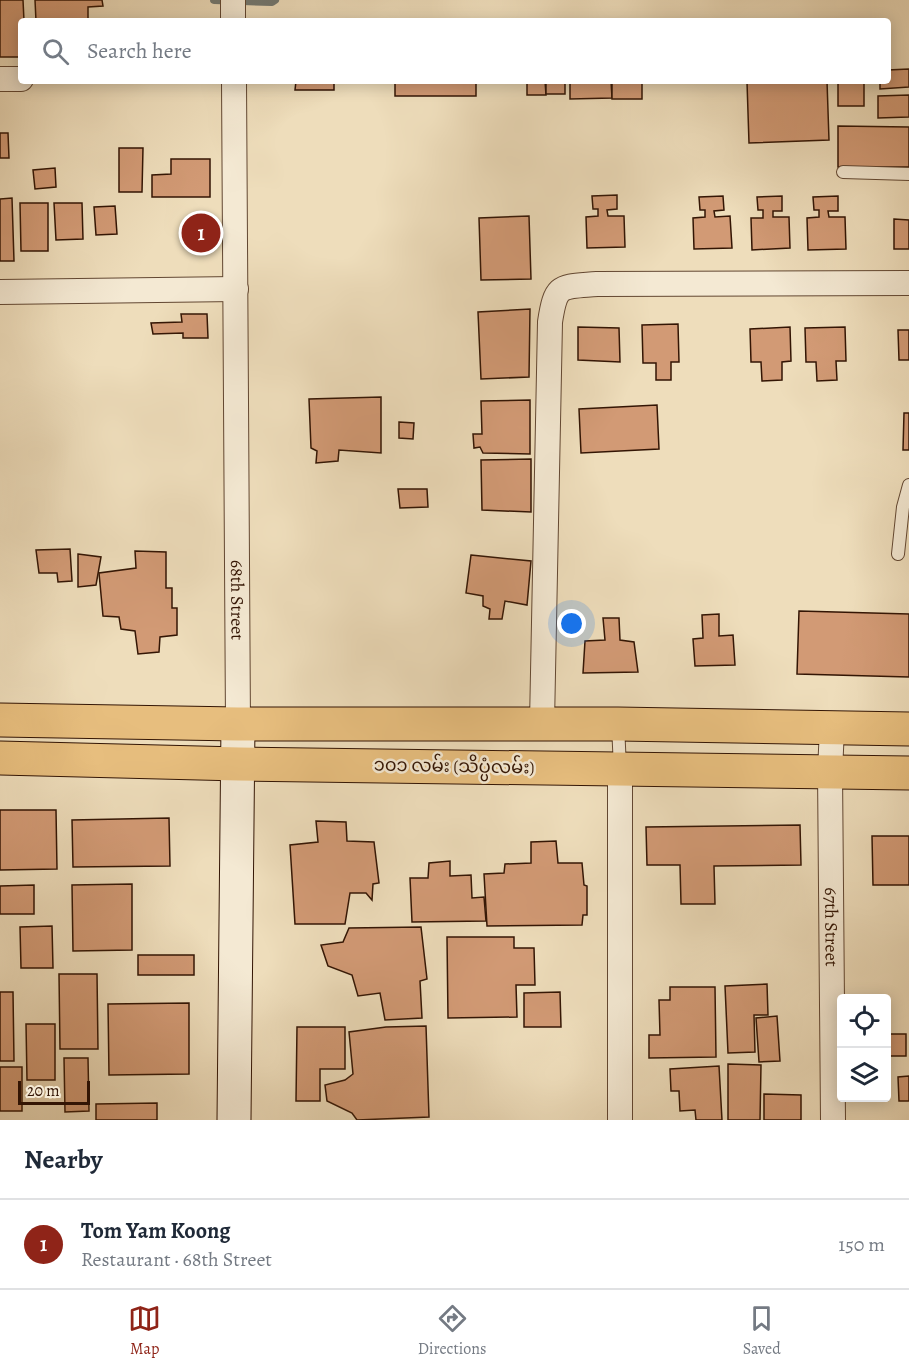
<!DOCTYPE html>
<html lang="en">
<head>
<meta charset="utf-8">
<style>
  body { margin:0; font-family:Alegreya,"Noto Sans Myanmar",serif; background:#f2f2f3; color:#1f2937 }
  .controls { position:absolute; right:18px; bottom:18px; display:grid; overflow:hidden; border-radius:6px; box-shadow:0 3px 15px #0003 }
  .controls button { width:54px; height:54px; display:grid; place-items:center; padding:0; border:0; border-bottom:2px solid #e0e1e3; background:#fff; color:#1f2937; font:30px sans-serif }
  .scale { position:absolute; left:18px; bottom:15px; width:72px; box-sizing:border-box; padding-left:6px; border:3px solid #331504; border-top:0; font-size:16px; line-height:21px; white-space:nowrap; color:#331504; -webkit-text-stroke:4px #f4e9d3; paint-order:stroke }
  .you { position:absolute; left:572px; top:624px; width:21px; height:21px; margin:-15px; border:4px solid #fff; border-radius:50%; background:#1a73e8; box-shadow:0 0 0 9px #1a73e833 }
  .badge { display:grid; place-items:center; width:39px; height:39px; border-radius:50%; background:#8f2418; color:#fff; font-size:20px; font-weight:700 }
  .pin { position:absolute; translate:-50% -50%; border:3px solid #fff; box-shadow:0 2px 6px #0006 }
  .list { margin:0; padding:0; list-style:none }
  h2 { display:flex; justify-content:space-between; align-items:center; height:78px; margin:0; padding:0 24px; font-size:26px }
  h2 small { font-size:20px; font-weight:400; color:#747a83 }
  .list li { display:grid; grid-template-columns:39px 1fr auto; gap:18px; align-items:center; box-sizing:border-box; height:90px; padding:0 24px; border-top:2px solid #e0e1e3 }
  .list b { display:block; font-size:22px; white-space:nowrap }
  .list p { margin:0; font-size:20px; white-space:nowrap; color:#747a83 }
  .list em { font-size:20px; font-style:normal; color:#747a83 }
  .icon { flex:none; width:33px; height:33px; fill:none; stroke:currentColor; stroke-width:2; stroke-linecap:round; stroke-linejoin:round }
  .map { position:relative; flex:none; width:909px; height:1120px; overflow:hidden }
  .search { position:absolute; background:#fff; box-shadow:0 3px 15px #0003; left:18px; right:18px; top:18px; height:66px; display:flex; align-items:center; gap:15px; box-sizing:border-box; padding:0 21px; border-radius:6px; color:#747a83; font-size:22px }
  .sheet { height:168px; background:#fff }
  nav { display:flex; justify-content:space-around; align-items:center; box-sizing:border-box; height:84px; border-top:2px solid #e0e1e3; background:#fff; font-size:16px; color:#747a83 }
  nav a { display:grid; justify-items:center; gap:3px }
  nav .on { color:#8f2418 }
  .map>svg:first-child { display:block }
  .lines { fill:none; stroke-linecap:round; stroke-linejoin:round }
  .stream { stroke:#727871; stroke-width:8 }
  .building { fill:#d29a75; stroke:#331504; stroke-width:1.5 }
  .lane-casing { stroke:#624732; stroke-width:14 }
  .street-casing { stroke:#624732; stroke-width:26 }
  .secondary-casing { stroke:#331504; stroke-width:35 }
  .primary-casing { stroke:#331504; stroke-width:35 }
  .lane { stroke:#f4e9d3; stroke-width:12 }
  .street { stroke:#f4e9d3; stroke-width:24 }
  .secondary { stroke:#f4e9d3; stroke-width:33 }
  .primary { stroke:#e7be7e; stroke-width:33 }
  .labels { text-anchor:middle; stroke-width:5; stroke-linejoin:round; paint-order:stroke }
  .street-label { font-size:18px; fill:#331504; stroke:#f4e9d3 }
</style>
</head>
<body>
<div class="map">
<svg width="909" height="1120" viewBox="0 0 909 1120">
  <rect width="100%" height="100%" fill="#edb"/>
  <filter id="stains"><feTurbulence type="fractalNoise" baseFrequency=".00333" numOctaves="4"/><feColorMatrix values="0 0 0 0 .2 0 0 0 0 .09 0 0 0 0 .02 0 0 0 .5 -.17"/></filter>
  <radialGradient id="worn" r=".72"><stop offset=".6" stop-color="#630" stop-opacity="0"/><stop offset="1" stop-color="#630" stop-opacity=".3"/></radialGradient>
  <g class="lines">
    <path class="stream" d="M214 0 272 2 275 0"/>
  </g>
  <g class="building">
    <path d="M0 0H23L24 21H21V57H0Z"/>
    <path d="M35 0H102L103 6 88 7V21H36Z"/>
    <path d="M909 69V87L880 89V81H888V70Z"/>
    <path d="M296 81H334V90H295Z"/>
    <rect x="395" y="81" width="81" height="15"/>
    <path d="M527 81H545L546 95H527Z"/>
    <rect x="546" y="81" width="19" height="13"/>
    <path d="M570 81H611L612 98 570 99Z"/>
    <rect x="612" y="81" width="30" height="18"/>
    <path d="M827 81 829 140 749 143 747 82Z"/>
    <rect x="838" y="81" width="26" height="25"/>
    <path d="M909 95V117L878 118V96Z"/>
    <path d="M838 126 909 127V167H838Z"/>
    <path d="M0 133H8L9 158H0Z"/>
    <path d="M119 148H143L142 192H119Z"/>
    <path d="M171 159H210V197H152V175L171 174Z"/>
    <path d="M55 168 56 187 35 189 33 170Z"/>
    <path d="M617 195V209L607 210 608 216H624L625 247 587 248 586 217 598 216V209H593L592 196Z"/>
    <path d="M723 196 724 210 714 211 715 217 730 216 732 248 694 249 693 218 705 217V210H700L699 197Z"/>
    <path d="M782 196V211H773V217H789L790 248 752 250 751 218H763V210H758L757 197Z"/>
    <path d="M838 196V211H828L829 217H845L846 249 808 250 807 218 819 217V210H814L813 197Z"/>
    <path d="M12 198 14 261H0V199Z"/>
    <path d="M20 203H48V251H21Z"/>
    <path d="M54 203H82L83 239 56 240Z"/>
    <path d="M115 206 117 234 96 235 94 207Z"/>
    <path d="M529 216 531 279 481 280 479 218Z"/>
    <path d="M894 219 909 220V249H894Z"/>
    <path d="M530 309 529 377 481 379 478 312Z"/>
    <path d="M181 314H207L208 338H183V333L153 334 151 323 182 322Z"/>
    <path d="M678 324 679 362H671V380H656V363H643L642 325Z"/>
    <path d="M578 327 619 328 620 362 578 360Z"/>
    <path d="M790 327 791 361 782 362V380L762 381 761 362H751L750 329Z"/>
    <path d="M845 327 846 361H836L837 380 817 381 816 362H806L805 328Z"/>
    <path d="M898 330H909V360H899Z"/>
    <path d="M381 397V453L339 450 338 461 316 463 317 451 311 448 309 399Z"/>
    <path d="M530 400V454L483 453 480 447 474 448 473 434H482L481 401Z"/>
    <path d="M657 405 659 449 581 453 579 409Z"/>
    <path d="M904 413H909V450H903Z"/>
    <path d="M399 422 414 423 413 439 399 438Z"/>
    <path d="M531 459V512L482 510 481 460Z"/>
    <path d="M398 489H427L428 507 400 508Z"/>
    <path d="M70 549 72 581 58 582 57 573H39L36 550Z"/>
    <path d="M135 551 166 552V588H172V608H177V635L160 637 159 652 138 654 135 631 121 629 119 617 103 616 99 573 136 568Z"/>
    <path d="M78 554 101 557 96 585 78 587Z"/>
    <path d="M471 555 531 561 527 605 505 601 502 619H489L490 609 483 606V596L466 593Z"/>
    <path d="M799 611 909 614V677L797 674Z"/>
    <path d="M719 614V636L733 635 735 665 695 666 693 639 703 638 702 615Z"/>
    <path d="M603 618H619L620 640 634 642 638 672 583 673 585 641 605 640Z"/>
    <path d="M0 810H56L57 869 0 870Z"/>
    <path d="M169 818 170 866 73 867 72 820Z"/>
    <path d="M316 821 346 822 347 841 374 842 379 883 373 884 372 900 366 893H350L345 924H295L290 845 318 842Z"/>
    <path d="M800 825 801 865 714 866 715 904H681L680 865H647L646 827Z"/>
    <path d="M872 836H909V885H873Z"/>
    <path d="M556 841 558 863H582L584 885 587 886V915H583L582 925 487 926 484 874 504 873 505 864 531 863V842Z"/>
    <path d="M450 861V876L471 875 472 898 484 897 486 921 412 922 410 878H428L429 863Z"/>
    <path d="M132 884V950L73 951 72 885Z"/>
    <path d="M34 885V914H0V886Z"/>
    <path d="M52 926 53 968H21L20 927Z"/>
    <path d="M421 927 427 979 420 981 422 1018 385 1020 380 993 358 996 352 975 328 966 321 945 343 942 349 928Z"/>
    <path d="M447 937H514V948H534L535 985H516L517 1017 448 1018Z"/>
    <rect x="138" y="955" width="56" height="20"/>
    <path d="M59 974H97L98 1049H60Z"/>
    <path d="M767 984 768 1015H754L755 1052 728 1053 725 986Z"/>
    <path d="M670 987H715L716 1057 649 1058V1035H660L659 1000H670Z"/>
    <path d="M0 992H13L14 1061H0Z"/>
    <path d="M560 992 561 1027H524V993Z"/>
    <path d="M189 1003V1074L109 1075 108 1004Z"/>
    <path d="M777 1016 780 1061 759 1062 756 1018Z"/>
    <path d="M26 1024H55V1080H27Z"/>
    <path d="M426 1026 429 1117 357 1120 352 1113 327 1101 325 1085 345 1080 353 1074 349 1032 386 1027Z"/>
    <path d="M297 1027H345V1069H320V1101H296Z"/>
    <rect x="886" y="1034" width="20" height="22"/>
    <path d="M64 1058H88L89 1111 65 1112Z"/>
    <path d="M728 1064 761 1065 760 1120H728Z"/>
    <path d="M719 1066 722 1120H696L695 1110 680 1111 679 1091H671L670 1069Z"/>
    <rect x="0" y="1067" width="22" height="44"/>
    <path d="M909 1076V1101H899L898 1077Z"/>
    <path d="M764 1094 801 1095V1120H764Z"/>
    <path d="M157 1103V1120H96V1104Z"/>
  </g>
  <g class="lines">
    <g class="lane-casing">
      <g id="lane">
        <path d="M843 172 909 174"/>
        <path d="M898 554 903 507 909 485"/>
        <path d="M618 725 620 768"/>
      </g>
    </g>
    <g class="street-casing">
      <g id="street">
        <path d="M233 0V21"/>
        <path d="M0 79H21"/>
        <path id="s1" d="M234 81 238 724"/>
        <path d="M0 292 236 289"/>
        <path d="M542 723 550 322C556 283 560 287 597 284L909 283"/>
        <path id="s2" d="M832 729 830 771 833 1120"/>
        <path d="M620 769V1120"/>
      </g>
    </g>
    <g class="secondary-casing">
      <path id="secondary" d="M234 1120 238 724"/>
    </g>
    <g class="primary-casing">
      <g id="primary">
        <path d="M0 720 238 724H618L909 729"/>
        <path d="M0 758 239 764 909 773"/>
      </g>
    </g>
    <use href="#lane" class="lane"/>
    <use href="#street" class="street"/>
    <use href="#secondary" class="secondary"/>
    <use href="#primary" class="primary"/>
  </g>
  <g class="labels">
    <g class="street-label">
      <text dy="6" stroke="none"><textPath href="#s1" startOffset="519">68th Street</textPath></text>
      <text transform="translate(454 766) rotate(1)" y="6">၁၀၁ လမ်း (သိပ္ပံလမ်း)</text>
      <text dy="6" stroke="none"><textPath href="#s2" startOffset="198">67th Street</textPath></text>
    </g>
  </g>
  <rect width="100%" height="100%" filter="url(#stains)"/>
  <rect width="100%" height="100%" fill="url(#worn)"/>
</svg>
<div class="controls">
<button><svg class="icon" aria-label="locate" viewBox="0 0 24 24"><circle cx="12" cy="12" r="6"/><path d="M12 2v4M12 18v4M2 12h4M18 12h4"/></svg></button>
<button><svg class="icon" aria-label="layers" viewBox="0 0 24 24"><path d="M12 4l9 5-9 5-9-5zM3 14l9 5 9-5"/></svg></button>
</div>
<div class="scale">20 m</div>
<div class="you"></div>
<div class="pin badge" style="left:201px;top:233px">1</div>
<div class="search"><svg class="icon" aria-label="search" viewBox="0 0 24 24"><circle cx="10" cy="10" r="6"/><path d="M15 15l6 6"/></svg>Search here</div>
</div>
<section class="sheet">
<h2>Nearby<small></small></h2>
<ul class="list">
<li><span class="badge">1</span><div><b>Tom Yam Koong</b><p>Restaurant · 68th Street</p></div><em>150 m</em></li>
</ul>
</section>
<nav>
<a class="on"><svg class="icon" aria-label="map" viewBox="0 0 24 24"><path d="M3 6l6-2 6 2 6-2v14l-6 2-6-2-6 2zM9 4v14M15 6v14"/></svg>Map</a>
<a><svg class="icon" aria-label="directions" viewBox="0 0 24 24"><path d="M12 3l9 9-9 9-9-9zM9 14v-3h6M13 9l2 2-2 2"/></svg>Directions</a>
<a><svg class="icon" aria-label="saved" viewBox="0 0 24 24"><path d="M7 4h10v16l-5-4-5 4z"/></svg>Saved</a>
</nav>
</body>
</html>
